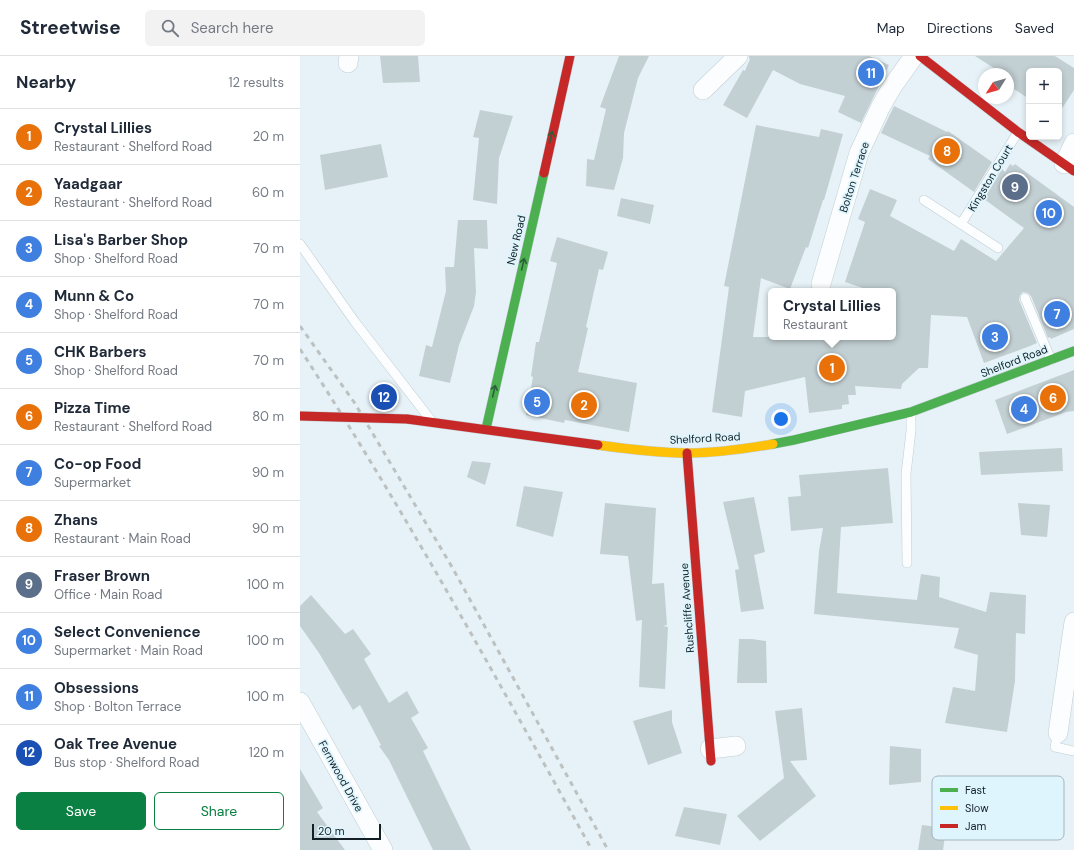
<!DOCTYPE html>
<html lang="en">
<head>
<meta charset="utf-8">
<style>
  body { margin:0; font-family:"DM Sans",sans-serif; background:#f2f2f3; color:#1f2937 }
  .controls { position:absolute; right:12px; top:12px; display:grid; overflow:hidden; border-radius:6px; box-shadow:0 2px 6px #0003 }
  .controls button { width:36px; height:36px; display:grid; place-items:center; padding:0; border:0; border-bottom:1px solid #e0e1e3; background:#fff; color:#1f2937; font:20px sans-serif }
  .compass { position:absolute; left:678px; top:12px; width:36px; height:36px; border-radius:50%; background:#fff; box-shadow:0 2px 6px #0003; rotate:233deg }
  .scale { position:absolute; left:12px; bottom:10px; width:69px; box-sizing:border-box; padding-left:4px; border:2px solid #122026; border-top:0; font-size:11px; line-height:14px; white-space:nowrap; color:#122026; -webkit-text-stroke:3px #dff5fe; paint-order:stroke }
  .you { position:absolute; left:481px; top:363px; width:14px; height:14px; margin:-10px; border:3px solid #fff; border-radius:50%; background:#1a73e8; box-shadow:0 0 0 6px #1a73e833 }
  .badge { display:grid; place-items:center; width:26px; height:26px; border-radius:50%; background:#0b8043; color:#fff; font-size:13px; font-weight:700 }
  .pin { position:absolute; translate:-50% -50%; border:2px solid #fff; box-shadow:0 1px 4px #0006 }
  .popup { position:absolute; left:468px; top:232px; width:128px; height:52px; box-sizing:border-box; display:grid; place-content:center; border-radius:6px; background:#fff; filter:drop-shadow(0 1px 3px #0005); font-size:13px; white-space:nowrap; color:#747a83 }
  .popup b { font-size:15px; color:#1f2937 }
  .popup::after { content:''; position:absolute; left:50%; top:100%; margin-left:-8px; border:8px solid transparent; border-top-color:#fff }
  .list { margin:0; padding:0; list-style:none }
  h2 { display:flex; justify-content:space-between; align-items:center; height:52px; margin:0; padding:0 16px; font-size:17px }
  h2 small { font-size:13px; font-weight:400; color:#747a83 }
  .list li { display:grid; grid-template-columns:26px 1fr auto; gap:12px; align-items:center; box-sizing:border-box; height:56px; padding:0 16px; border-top:1px solid #e0e1e3 }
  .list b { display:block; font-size:15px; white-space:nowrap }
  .list p { margin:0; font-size:13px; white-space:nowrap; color:#747a83 }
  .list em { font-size:13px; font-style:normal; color:#747a83 }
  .actions { display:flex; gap:8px; padding:12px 16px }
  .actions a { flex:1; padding:9px 0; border:1px solid #0b8043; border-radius:6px; text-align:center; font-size:14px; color:#0b8043 }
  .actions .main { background:#0b8043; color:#fff }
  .icon { flex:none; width:22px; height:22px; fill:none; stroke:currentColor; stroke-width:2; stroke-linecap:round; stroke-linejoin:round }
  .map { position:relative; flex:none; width:774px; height:794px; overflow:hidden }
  header { display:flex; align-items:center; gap:24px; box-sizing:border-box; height:56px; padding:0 20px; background:#fff; border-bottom:1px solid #e0e1e3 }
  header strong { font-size:19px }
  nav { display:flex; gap:22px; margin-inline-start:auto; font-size:14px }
  .search { width:280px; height:36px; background:#f2f2f3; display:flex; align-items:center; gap:10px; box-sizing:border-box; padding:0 14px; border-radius:6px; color:#747a83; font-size:15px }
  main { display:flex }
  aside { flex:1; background:#fff }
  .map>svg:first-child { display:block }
  .building { fill:#c3d0d3 }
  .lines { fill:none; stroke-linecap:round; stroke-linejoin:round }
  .lane-casing { stroke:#c2ced3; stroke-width:10 }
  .street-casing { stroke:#c2ced3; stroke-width:20 }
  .fast-casing { stroke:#c2ced3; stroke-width:10 }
  .slow-casing { stroke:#c2ced3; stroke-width:10 }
  .jam-casing { stroke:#c2ced3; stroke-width:10 }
  .lane { stroke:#fbfdfe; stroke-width:9 }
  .street { stroke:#fbfdfe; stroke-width:19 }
  .fast { stroke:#4caf50; stroke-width:9 }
  .slow { stroke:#ffc107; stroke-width:9 }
  .jam { stroke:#c62828; stroke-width:9 }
  .rail { stroke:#bdc1c2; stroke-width:3; stroke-dasharray:5 5; stroke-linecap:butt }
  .jam-bridge-casing { stroke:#c2ced3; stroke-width:10; stroke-linecap:butt }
  .jam-bridge { stroke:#c62828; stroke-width:9 }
  .oneway { stroke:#2c6039 }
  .labels { text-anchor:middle; stroke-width:3.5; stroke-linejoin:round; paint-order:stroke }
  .street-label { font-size:11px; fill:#122026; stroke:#dff5fe }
  .key { fill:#dff5fe; stroke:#a2b5bd; stroke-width:1 }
  .key-label { font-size:11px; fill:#122026 }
</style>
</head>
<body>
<header>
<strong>Streetwise</strong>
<div class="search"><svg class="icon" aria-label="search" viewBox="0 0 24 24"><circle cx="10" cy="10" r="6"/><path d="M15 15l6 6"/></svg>Search here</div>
<nav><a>Map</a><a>Directions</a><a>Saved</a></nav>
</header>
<main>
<aside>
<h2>Nearby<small>12 results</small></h2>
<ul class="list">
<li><span class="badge" style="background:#e8710a">1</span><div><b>Crystal Lillies</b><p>Restaurant · Shelford Road</p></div><em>20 m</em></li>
<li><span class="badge" style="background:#e8710a">2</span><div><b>Yaadgaar</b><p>Restaurant · Shelford Road</p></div><em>60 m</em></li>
<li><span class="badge" style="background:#3f7fe0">3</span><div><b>Lisa's Barber Shop</b><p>Shop · Shelford Road</p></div><em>70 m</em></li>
<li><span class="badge" style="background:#3f7fe0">4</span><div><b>Munn &amp; Co</b><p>Shop · Shelford Road</p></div><em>70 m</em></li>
<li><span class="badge" style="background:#3f7fe0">5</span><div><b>CHK Barbers</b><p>Shop · Shelford Road</p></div><em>70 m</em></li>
<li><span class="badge" style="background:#e8710a">6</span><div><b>Pizza Time</b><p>Restaurant · Shelford Road</p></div><em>80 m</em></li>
<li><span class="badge" style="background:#3f7fe0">7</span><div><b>Co-op Food</b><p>Supermarket</p></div><em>90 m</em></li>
<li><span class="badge" style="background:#e8710a">8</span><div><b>Zhans</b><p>Restaurant · Main Road</p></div><em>90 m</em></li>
<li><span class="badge" style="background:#5c6f8a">9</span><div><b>Fraser Brown</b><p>Office · Main Road</p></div><em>100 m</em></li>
<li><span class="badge" style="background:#3f7fe0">10</span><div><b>Select Convenience</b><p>Supermarket · Main Road</p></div><em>100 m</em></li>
<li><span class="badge" style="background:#3f7fe0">11</span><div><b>Obsessions</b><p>Shop · Bolton Terrace</p></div><em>100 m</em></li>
<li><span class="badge" style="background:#1a4fb4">12</span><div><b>Oak Tree Avenue</b><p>Bus stop · Shelford Road</p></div><em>120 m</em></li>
</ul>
<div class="actions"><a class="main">Save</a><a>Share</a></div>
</aside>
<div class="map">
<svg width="774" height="794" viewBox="0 0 774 794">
  <rect width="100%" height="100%" fill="#e6f2f7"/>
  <g class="building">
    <path d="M80 0H118L120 26 83 27Z"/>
    <path d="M319 0H349L338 22 324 77 323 102 314 134 286 130 287 103 294 104 306 53 300 51Z"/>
    <path d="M449 0H569L589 9 561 67 538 56 545 40 500 28 473 14 447 62 423 49 443 14 445 15 450 3 449 2Z"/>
    <path d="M675 0H755L774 12V34L759 57V15H729V43L708 29V18H703Z"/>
    <path d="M594 50 647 76 648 75 692 106 674 136 628 103 630 100 581 77Z"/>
    <path d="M180 54 213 60 199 102 197 148 173 144 179 82 173 81Z"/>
    <path d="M456 69 519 81 521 73 543 78 524 144H523L508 192 506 191 490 233 461 222 453 281H593V235H572L545 226 565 166 558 163 570 133 597 144 590 160 654 195 661 183 696 205 724 172 684 143 702 113 705 116 710 108 713 110 715 108 774 151V273L751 283 750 281 748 282 731 240 728 237 723 236 720 239 719 244 737 287 730 290 684 307 667 261 631 259 628 312H619L602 328 601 333 555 330 556 339H548L549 348 542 349V353L509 357 505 321 445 335 442 361 412 356 429 231 424 230Z"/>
    <path d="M81 88 88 121 25 134 20 99Z"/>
    <path d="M321 142 354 149 350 168 317 160Z"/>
    <path d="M158 164H187L188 193 174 192 176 236 174 250 159 289 150 327 119 320 126 289 132 291 146 235 145 211H154Z"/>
    <path d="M257 181 308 196 303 214 299 213 286 271 288 272 278 316 337 327 329 376 265 364 264 367 226 359 233 321 231 320 236 286H239L257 207 250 205Z"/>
    <path d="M774 314V355L766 356 707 378 695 344Z"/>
    <path d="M762 392 763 415 681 419 679 396Z"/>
    <path d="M172 405 191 407 185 429 167 421Z"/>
    <path d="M588 412 593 467 541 471 537 537 617 544 621 518 640 521 639 541 686 556 690 536 726 539 725 578 716 577 715 625 707 676 645 667 653 631 675 635 678 599 654 592 659 572 514 558 519 495 523 472 491 475 488 441 501 440 499 419Z"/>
    <path d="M224 430 263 436 253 481 216 470Z"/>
    <path d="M454 441 465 496 454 499 464 553 441 556 435 514 439 513 423 446Z"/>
    <path d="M305 447 356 452 352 528 364 527 367 569 363 570 368 571 365 633 339 631 342 564 336 565 328 500 300 498Z"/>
    <path d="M718 447 750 449 747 481 721 479Z"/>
    <path d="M11 539 45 578 53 573 71 598 64 603 89 647 107 635 119 657 111 662 128 692 123 695 171 794H133L89 704 79 690 81 689 60 649 53 654 19 597 0 570V550Z"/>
    <path d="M439 583H452L466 585 467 627H437Z"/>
    <path d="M502 652 507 704 490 705 516 740 460 785 437 760 484 722 475 655Z"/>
    <path d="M372 654V666L382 697 348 709 333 665Z"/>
    <path d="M590 690 621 693V726L589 729Z"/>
    <path d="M0 713 23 752 17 756 45 794H0Z"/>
    <path d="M703 722 706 750 649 753 648 723Z"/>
    <path d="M384 751 427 758 420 789 375 780Z"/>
    <path d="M622 769 646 772 643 794H618Z"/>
  </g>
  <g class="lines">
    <g class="lane-casing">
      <g id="lane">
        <path d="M624 144 698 192"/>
        <path d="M661 168 718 76"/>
        <path d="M0 188 55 266 130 363"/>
        <path d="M725 242 751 304"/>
        <path d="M607 507 606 418 611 375V356"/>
        <path d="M758 677 755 691 774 695"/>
      </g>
    </g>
    <g class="street-casing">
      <g id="street">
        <path d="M48 7 49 0"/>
        <path d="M403 34 438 0"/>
        <path d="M764 108 774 87"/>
        <path d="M521 228 559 97 581 50 592 31 614 0"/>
        <path d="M0 646 83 794"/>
        <path d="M758 677 774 566"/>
        <path d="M410 693 436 690"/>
      </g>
    </g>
    <g class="fast-casing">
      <g id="fast">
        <path d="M186 373 244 117"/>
        <path d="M473 388 494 384 611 356 774 295"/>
      </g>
    </g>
    <g class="slow-casing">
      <path id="slow" d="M298 389C327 393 357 397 387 397 415 397 445 393 473 388"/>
    </g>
    <g class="jam-casing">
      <g id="jam">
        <path d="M620 0 718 76 774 115"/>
        <path d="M244 117 270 0"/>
        <path d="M107 363 298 389"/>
        <path d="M387 397 411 705"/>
      </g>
    </g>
    <use href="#lane" class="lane"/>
    <use href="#street" class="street"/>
    <use href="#fast" class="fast"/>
    <use href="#slow" class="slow"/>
    <use href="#jam" class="jam"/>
    <g class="rail">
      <path d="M0 270 54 346 152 511 308 794"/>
      <path d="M0 293C105 455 198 625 292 794"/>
    </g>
    <g class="jam-bridge-casing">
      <path id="jam-bridge" d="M0 360 107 363"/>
    </g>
    <use href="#jam-bridge" class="jam-bridge"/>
  </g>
  <defs><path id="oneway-shaft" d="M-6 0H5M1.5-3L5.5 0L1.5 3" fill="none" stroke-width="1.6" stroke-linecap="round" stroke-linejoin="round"/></defs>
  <g class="oneway">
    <use href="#oneway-shaft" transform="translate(251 81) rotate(-77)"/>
    <use href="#oneway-shaft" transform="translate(223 208) rotate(-77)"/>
    <use href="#oneway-shaft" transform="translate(194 335) rotate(-77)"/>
  </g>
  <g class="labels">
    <g class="street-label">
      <text transform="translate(554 121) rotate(-72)" y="4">Bolton Terrace</text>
      <text transform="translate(690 122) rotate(-59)" y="4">Kingston Court</text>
      <text transform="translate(216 184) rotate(-77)" y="4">New Road</text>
      <text transform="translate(714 305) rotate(-21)" y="4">Shelford Road</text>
      <text transform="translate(405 382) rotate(-3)" y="4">Shelford Road</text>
      <text transform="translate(387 552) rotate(-94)" y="4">Rushcliffe Avenue</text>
      <text transform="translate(41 720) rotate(61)" y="4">Fernwood Drive</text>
    </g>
  </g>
  <rect x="632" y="720" width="132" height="64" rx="6" class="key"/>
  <rect x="640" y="732" width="18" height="4" fill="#4caf50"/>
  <rect x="640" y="750" width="18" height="4" fill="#ffc107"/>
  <rect x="640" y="768" width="18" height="4" fill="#c62828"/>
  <g class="key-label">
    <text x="665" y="738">Fast</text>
    <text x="665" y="756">Slow</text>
    <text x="665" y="774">Jam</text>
  </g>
</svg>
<div class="controls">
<button>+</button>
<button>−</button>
</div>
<svg class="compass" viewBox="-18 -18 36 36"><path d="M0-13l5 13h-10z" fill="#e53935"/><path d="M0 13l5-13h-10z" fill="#747a83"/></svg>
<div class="scale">20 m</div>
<div class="you"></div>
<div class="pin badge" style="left:532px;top:312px;background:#e8710a">1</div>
<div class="popup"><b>Crystal Lillies</b>Restaurant</div>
<div class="pin badge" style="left:284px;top:349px;background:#e8710a">2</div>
<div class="pin badge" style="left:695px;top:281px;background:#3f7fe0">3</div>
<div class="pin badge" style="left:724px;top:353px;background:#3f7fe0">4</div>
<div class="pin badge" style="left:237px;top:346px;background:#3f7fe0">5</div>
<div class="pin badge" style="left:753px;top:342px;background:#e8710a">6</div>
<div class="pin badge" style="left:757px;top:258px;background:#3f7fe0">7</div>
<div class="pin badge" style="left:647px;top:95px;background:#e8710a">8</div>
<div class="pin badge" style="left:715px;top:131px;background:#5c6f8a">9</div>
<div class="pin badge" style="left:749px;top:157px;background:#3f7fe0">10</div>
<div class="pin badge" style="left:571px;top:17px;background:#3f7fe0">11</div>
<div class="pin badge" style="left:84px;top:341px;background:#1a4fb4">12</div>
</div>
</main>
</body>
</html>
